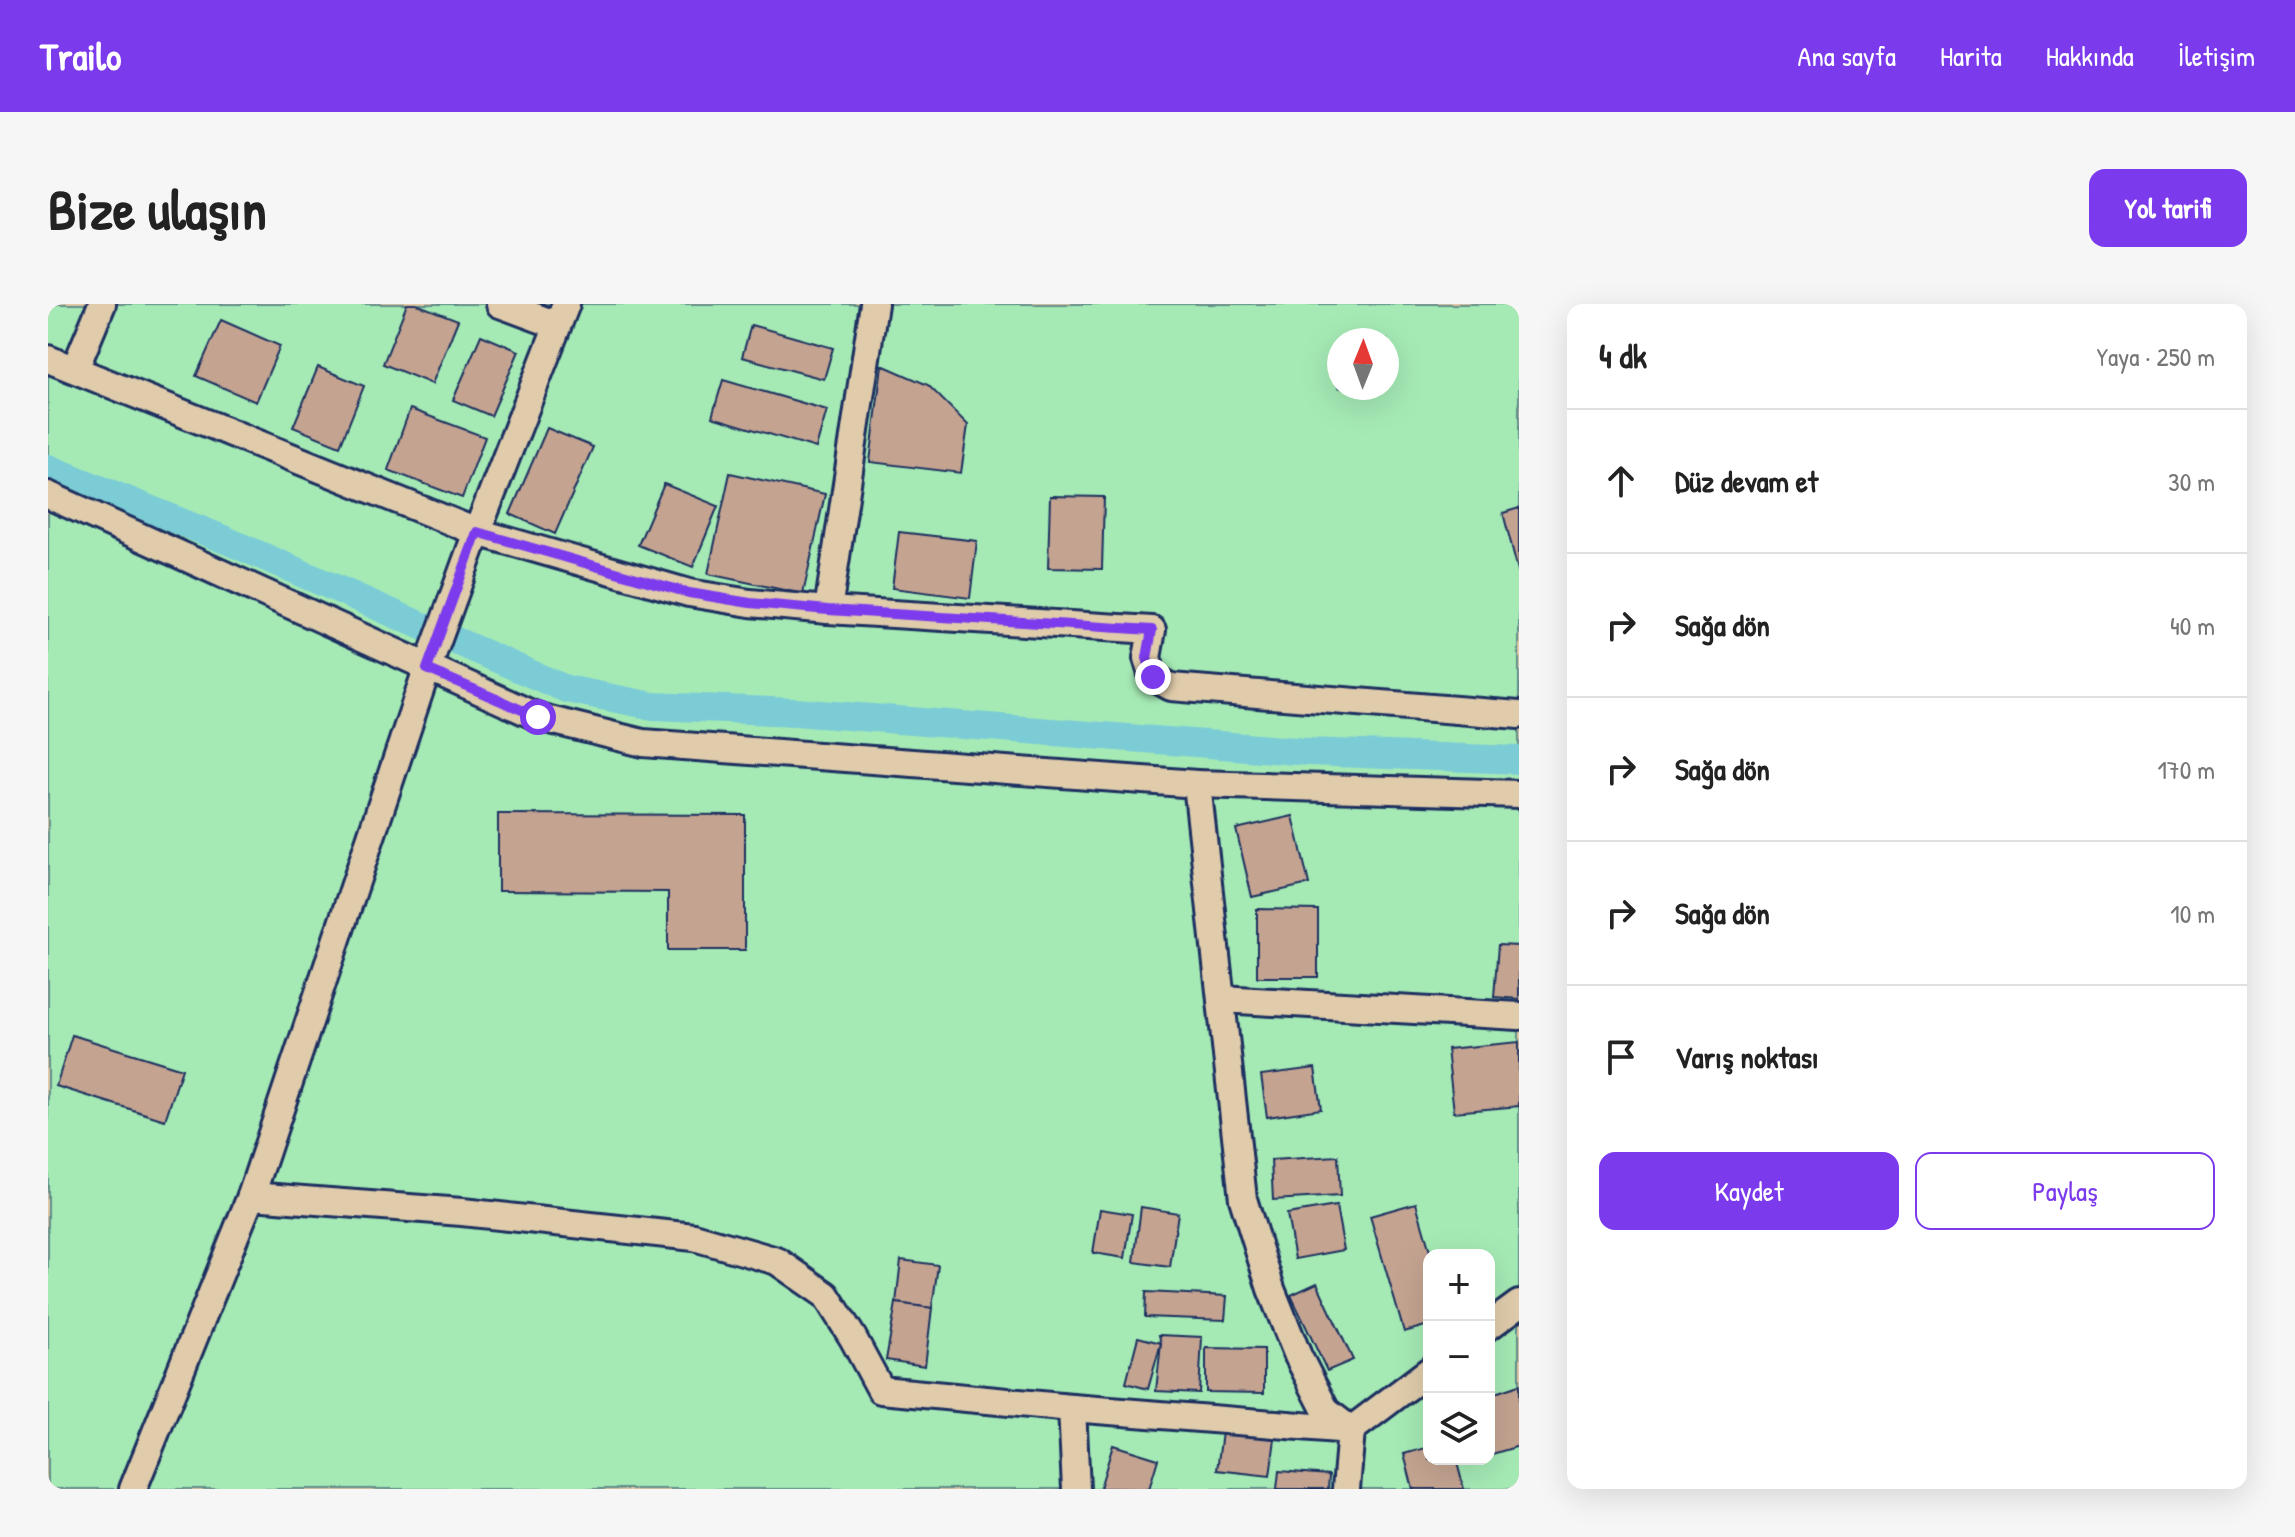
<!DOCTYPE html>
<html lang="tr">
<head>
<meta charset="utf-8">
<style>
  body { margin:0; font-family:"Patrick Hand",sans-serif; background:#f6f6f6; color:#222 }
  .controls { position:absolute; right:24px; bottom:24px; display:grid; overflow:hidden; border-radius:16px; box-shadow:0 8px 32px #0002 }
  .controls button { width:72px; height:72px; display:grid; place-items:center; padding:0; border:0; border-bottom:2px solid #e0e0e0; background:#fff; color:#222; font:40px sans-serif }
  .compass { position:absolute; left:1279px; top:24px; width:72px; height:72px; border-radius:50%; background:#fff; box-shadow:0 8px 32px #0002; rotate:1deg }
  .stop { position:absolute; width:24px; height:24px; margin:-18px; border:6px solid #7c3aed; border-radius:50%; background:#fff }
  .stop.end { background:#7c3aed; border-color:#fff; box-shadow:0 2px 8px #0008 }
  .list { margin:0; padding:0; list-style:none }
  h2 { display:flex; justify-content:space-between; align-items:center; height:104px; margin:0; padding:0 32px; font-size:34px }
  h2 small { font-size:26px; font-weight:400; color:#767676 }
  .list li { display:grid; grid-template-columns:52px 1fr auto; gap:24px; align-items:center; box-sizing:border-box; height:144px; padding:0 32px; border-top:2px solid #e0e0e0 }
  .list b { display:block; font-size:30px; white-space:nowrap }
  .list em { font-size:26px; font-style:normal; color:#767676 }
  .actions { display:flex; gap:16px; padding:24px 32px }
  .actions a { flex:1; padding:18px 0; border:2px solid #7c3aed; border-radius:16px; text-align:center; font-size:28px; color:#7c3aed }
  .actions .main { background:#7c3aed; color:#fff }
  .icon { flex:none; width:44px; height:44px; fill:none; stroke:currentColor; stroke-width:2; stroke-linecap:round; stroke-linejoin:round }
  .map { position:relative; flex:none; width:1471px; height:1185px; overflow:hidden; border-radius:16px }
  header { display:flex; align-items:center; gap:48px; box-sizing:border-box; height:112px; padding:0 40px; background:#7c3aed; color:#fff }
  header strong { font-size:38px }
  nav { display:flex; gap:44px; margin-inline-start:auto; font-size:28px }
  .intro { display:flex; align-items:center; justify-content:space-between; box-sizing:border-box; height:192px; padding:0 48px }
  h1 { margin:0; font-size:56px }
  .button { padding:20px 36px; border-radius:16px; background:#7c3aed; color:#fff; font-size:28px; font-weight:700 }
  main { display:flex; gap:48px; padding:0 48px }
  aside { flex:1; background:#fff; border-radius:16px; box-shadow:0 8px 32px #0002 }
  .map>svg:first-child { display:block }
  .green { fill:#a5eab5; stroke:#608c8a; stroke-width:2; fill-rule:evenodd }
  .lines { fill:none; stroke-linecap:round; stroke-linejoin:round }
  .canal { stroke:#7bccd6; stroke-width:28 }
  .building { fill:#c4a491; stroke:#1b2f5e; stroke-width:2 }
  .minor-casing { stroke:#1b2f5e; stroke-width:32 }
  .minor { stroke:#e0ccab; stroke-width:26 }
  .route { stroke:#7c3aed; stroke-width:10 }
</style>
</head>
<body>
<header>
<strong>Trailo</strong>
<nav><a>Ana sayfa</a><a>Harita</a><a>Hakkında</a><a>İletişim</a></nav>
</header>
<div class="intro"><h1>Bize ulaşın</h1><a class="button">Yol tarifi</a></div>
<main>
<div class="map">
<svg width="1471" height="1185" viewBox="0 0 1471 1185">
  <rect width="100%" height="100%" fill="#e3caa8"/>
  <filter id="ink" filterUnits="userSpaceOnUse"><feTurbulence type="fractalNoise" baseFrequency=".0125" numOctaves="2"/><feDisplacementMap in="SourceGraphic" scale="16" xChannelSelector="R" yChannelSelector="G"/><feConvolveMatrix kernelMatrix="1 2 1 2 8 2 1 2 1" color-interpolation-filters="sRGB"/></filter>
  <g filter="url(#ink)">
    <path class="green" d="M0 0H1471V1185H0ZM1291 36H1339V84H1291ZM1381 951H1441V1155H1381Z"/>
    <g class="lines">
      <path class="canal" d="M0 164 180 237 518 385 605 402 747 408 1261 448 1471 456"/>
    </g>
    <g class="building">
      <path d="M359 0H368L410 16 384 80 335 60Z"/>
      <path d="M173 16 232 42 208 98 148 72Z"/>
      <path d="M703 21 785 44 776 75 694 53Z"/>
      <path d="M433 31 471 47 443 112 405 96Z"/>
      <path d="M834 61 880 81 920 121 913 169 822 158Z"/>
      <path d="M270 63 316 82 292 142 245 123Z"/>
      <path d="M675 76 779 106 768 144 664 113Z"/>
      <path d="M362 105 437 133 414 194 340 166Z"/>
      <path d="M499 124 545 143 507 230 462 210Z"/>
      <path d="M682 169 777 190 755 290 660 270Z"/>
      <path d="M616 180 670 202 645 263 590 241Z"/>
      <path d="M1002 192 1056 193 1054 265 1000 264Z"/>
      <path d="M1471 204V270L1455 209Z"/>
      <path d="M851 228 929 237 922 294 844 284Z"/>
      <path d="M450 510 697 511V646H620V588L450 587Z"/>
      <path d="M1245 512 1261 580 1204 593 1188 525Z"/>
      <path d="M1209 605 1270 606V673H1209Z"/>
      <path d="M1450 641 1471 642V695L1446 693Z"/>
      <path d="M24 731 134 765 117 816 8 782Z"/>
      <path d="M1471 738V802L1406 808 1399 745Z"/>
      <path d="M1267 764 1273 805 1219 813 1213 771Z"/>
      <path d="M1290 852 1292 892 1225 896 1223 856Z"/>
      <path d="M1368 899 1383 951H1381V1021L1356 1028 1322 912Z"/>
      <path d="M1288 902 1296 946 1247 955 1239 910Z"/>
      <path d="M1093 903 1130 909 1122 963 1086 958Z"/>
      <path d="M1052 905 1084 910 1077 954 1045 949Z"/>
      <path d="M853 956 890 961 884 1004 848 999Z"/>
      <path d="M1269 979 1305 1056 1279 1067 1243 991Z"/>
      <path d="M1098 988 1179 992 1177 1016 1097 1013Z"/>
      <path d="M848 999 884 1004 877 1062 838 1056Z"/>
      <path d="M1111 1031 1154 1033 1151 1089 1108 1087 1113 1039Z"/>
      <path d="M1090 1033 1113 1039 1100 1085 1078 1079Z"/>
      <path d="M1158 1044 1216 1045V1089L1158 1088Z"/>
      <path d="M1471 1081V1142L1441 1151V1091Z"/>
      <path d="M1174 1128 1227 1135 1222 1172 1169 1166Z"/>
      <path d="M1065 1141 1110 1155 1101 1185 1052 1184Z"/>
      <path d="M1381 1143V1155H1408L1416 1185H1365L1356 1150Z"/>
      <path d="M1231 1167 1281 1171 1280 1185H1229Z"/>
    </g>
    <g class="lines">
      <g class="minor-casing">
        <g id="minor">
          <path d="M452 0 509 21"/>
          <path d="M0 55 429 228 641 289 702 299 780 306 1104 326 1099 354 1105 373 1123 383 1471 411"/>
          <path d="M27 65 54 0"/>
          <path d="M0 191 490 413 595 439 1149 480 1471 490"/>
          <path d="M780 306 826 0"/>
          <path d="M1149 480 1195 895 1223 985 1250 1052 1278 1107 1303 1126 1298 1185"/>
          <path d="M1173 695 1471 712"/>
          <path d="M203 892 414 908 646 933 729 957 778 991 805 1034 833 1086 1024 1104 1303 1126 1381 1067"/>
          <path d="M1441 1022 1471 1000"/>
          <path d="M1024 1104 1028 1185"/>
          <path d="M85 1185 203 892 379 365 429 228 518 0"/>
        </g>
      </g>
      <use href="#minor" class="minor"/>
    </g>
  </g>
  <g class="lines" filter="url(#ink)">
    <path class="route" d="M490 413 379 365 429 228 641 289 702 299 780 306 1104 326 1099 354 1105 373"/>
  </g>
</svg>
<div class="controls">
<button>+</button>
<button>−</button>
<button><svg class="icon" aria-label="layers" viewBox="0 0 24 24"><path d="M12 4l9 5-9 5-9-5zM3 14l9 5 9-5"/></svg></button>
</div>
<svg class="compass" viewBox="-18 -18 36 36"><path d="M0-13l5 13h-10z" fill="#e53935"/><path d="M0 13l5-13h-10z" fill="#767676"/></svg>
<div class="stop" style="left:490px;top:413px"></div>
<div class="stop end" style="left:1105px;top:373px"></div>
</div>
<aside>
<h2>4 dk<small>Yaya · 250 m</small></h2>
<ul class="list">
<li><svg class="icon" aria-label="ahead" viewBox="0 0 24 24"><path d="M12 20V5M6 11l6-6 6 6"/></svg><div><b>Düz devam et</b></div><em>30 m</em></li>
<li><svg class="icon" aria-label="right" viewBox="0 0 24 24"><path d="M7 20v-9h11M14 6l5 5-5 5"/></svg><div><b>Sağa dön</b></div><em>40 m</em></li>
<li><svg class="icon" aria-label="right" viewBox="0 0 24 24"><path d="M7 20v-9h11M14 6l5 5-5 5"/></svg><div><b>Sağa dön</b></div><em>170 m</em></li>
<li><svg class="icon" aria-label="right" viewBox="0 0 24 24"><path d="M7 20v-9h11M14 6l5 5-5 5"/></svg><div><b>Sağa dön</b></div><em>10 m</em></li>
<li><svg class="icon" aria-label="arrive" viewBox="0 0 24 24"><path d="M6 21V4h12l-3 4 3 4H6"/></svg><div><b>Varış noktası</b></div></li>
</ul>
<div class="actions"><a class="main">Kaydet</a><a>Paylaş</a></div>
</aside>
</main>
</body>
</html>
